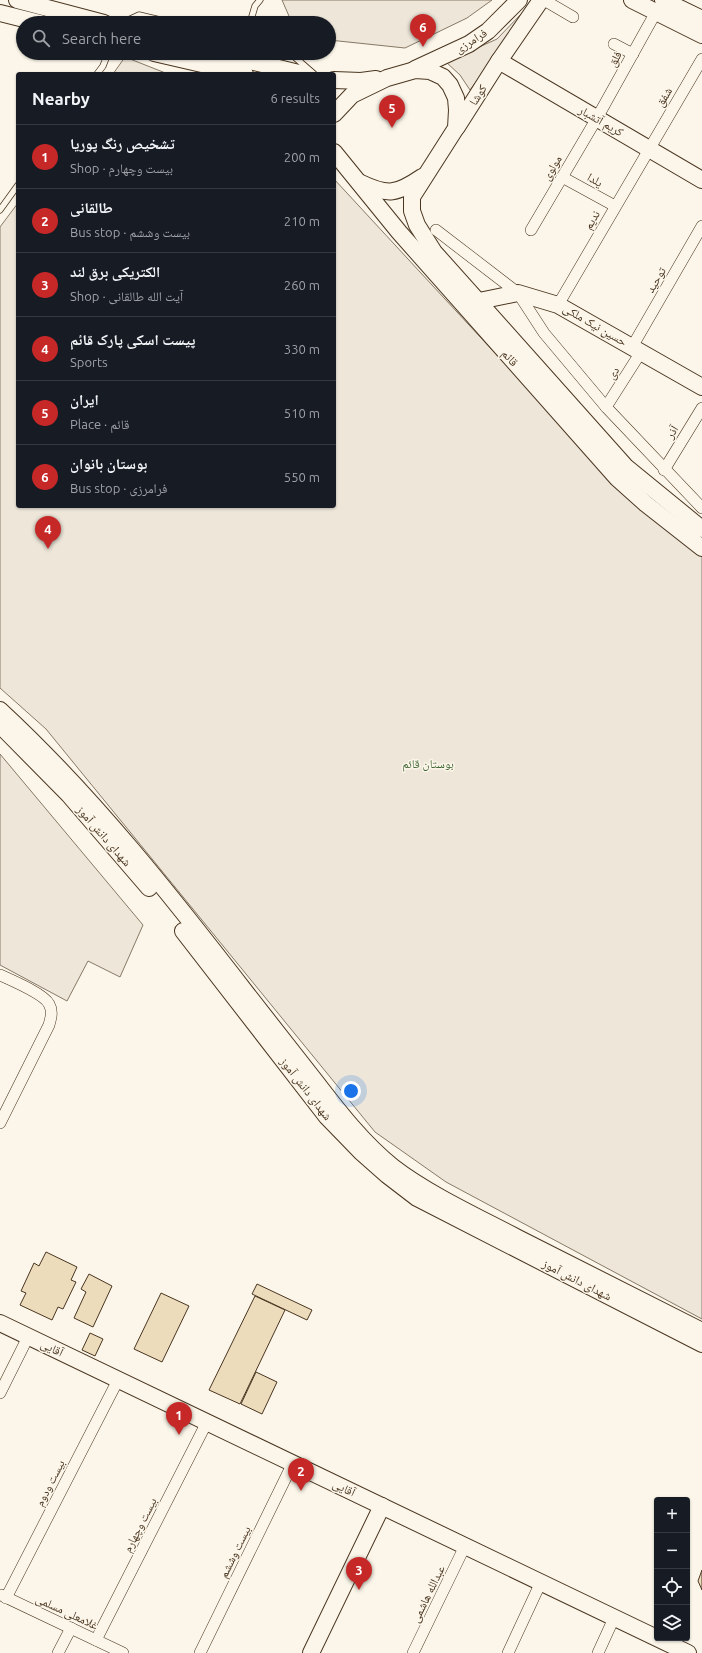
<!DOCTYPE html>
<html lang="en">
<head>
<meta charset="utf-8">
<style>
  body { margin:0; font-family:Ubuntu,"Noto Naskh Arabic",sans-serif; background:#242831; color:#f1f3f6 }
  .controls { position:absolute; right:12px; bottom:12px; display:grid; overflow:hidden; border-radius:4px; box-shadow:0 1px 3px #0004 }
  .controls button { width:36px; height:36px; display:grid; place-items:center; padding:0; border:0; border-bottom:1px solid #363941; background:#171b24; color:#f1f3f6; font:20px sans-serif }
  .you { position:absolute; left:351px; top:1091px; width:14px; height:14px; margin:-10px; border:3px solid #fff; border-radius:50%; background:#1a73e8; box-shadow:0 0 0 6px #1a73e833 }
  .badge { display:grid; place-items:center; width:26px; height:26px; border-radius:50%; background:#c62828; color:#fff; font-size:13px; font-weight:700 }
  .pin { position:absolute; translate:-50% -33px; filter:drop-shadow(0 1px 2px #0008) }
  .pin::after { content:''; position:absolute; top:21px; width:14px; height:12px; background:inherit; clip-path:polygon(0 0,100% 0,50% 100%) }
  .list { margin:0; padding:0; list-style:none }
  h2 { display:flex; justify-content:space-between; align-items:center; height:52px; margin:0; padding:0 16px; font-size:17px }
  h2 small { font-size:13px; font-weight:400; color:#9ea1a6 }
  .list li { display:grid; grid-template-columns:26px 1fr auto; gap:12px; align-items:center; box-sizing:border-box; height:64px; padding:0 16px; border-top:1px solid #363941 }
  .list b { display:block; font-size:15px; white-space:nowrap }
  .list p { margin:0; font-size:13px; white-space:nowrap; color:#9ea1a6 }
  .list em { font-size:13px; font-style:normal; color:#9ea1a6 }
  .icon { flex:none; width:22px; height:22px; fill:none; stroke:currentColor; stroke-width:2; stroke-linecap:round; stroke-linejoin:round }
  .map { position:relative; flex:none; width:702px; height:1653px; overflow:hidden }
  .search { position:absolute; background:#171b24; box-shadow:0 1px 3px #0004; left:16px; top:16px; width:320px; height:44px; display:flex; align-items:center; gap:10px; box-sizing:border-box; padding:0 14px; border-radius:22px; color:#9ea1a6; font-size:15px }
  .panel { position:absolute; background:#171b24; box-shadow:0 1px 3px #0004; left:16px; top:72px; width:320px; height:436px; border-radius:4px }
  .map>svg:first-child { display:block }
  .green { fill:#ede6d9; stroke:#887966 }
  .building { fill:#ecdcbc; stroke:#4a3520 }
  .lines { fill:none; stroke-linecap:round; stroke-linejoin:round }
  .lane-casing { stroke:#4a3520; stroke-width:7 }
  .street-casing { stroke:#4a3520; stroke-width:12 }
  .secondary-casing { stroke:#4a3520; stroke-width:18 }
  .lane { stroke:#fbf6e9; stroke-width:5.5 }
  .street { stroke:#fbf6e9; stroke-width:11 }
  .secondary { stroke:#fbf6e9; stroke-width:16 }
  .labels { text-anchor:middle; stroke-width:3; stroke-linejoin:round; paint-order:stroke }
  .street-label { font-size:12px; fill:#4a3520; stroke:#fbf6e9 }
  .park-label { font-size:12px; fill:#436837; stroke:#fbf6e9 }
</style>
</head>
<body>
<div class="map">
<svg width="702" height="1653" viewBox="0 0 702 1653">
  <rect width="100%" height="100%" fill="#fbf6e9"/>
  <g class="green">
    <path d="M282 0H492L467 18 405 48 329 40V23H292Z"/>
    <path d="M522 13 524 17 470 90 460 75 446 62 497 39Z"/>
    <path d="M125 57 168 74H169H113Z"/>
    <path d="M334 179 629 498 702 552V1319L446 1182 375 1132 46 729 0 688V227L18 203V506H334Z"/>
    <path d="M0 754 143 925 120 977 88 961 67 1001 0 965Z"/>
  </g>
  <g class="building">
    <path d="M46 1252 77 1267 71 1280 76 1282 63 1309 58 1307 52 1320 20 1305 26 1293 21 1291 34 1263 39 1266Z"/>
    <path d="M89 1274 112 1286 93 1327 74 1318 86 1292 81 1289Z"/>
    <path d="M257 1284 312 1310 307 1320 252 1294Z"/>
    <path d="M161 1293 189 1306 162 1362 134 1349Z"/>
    <path d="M255 1296 285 1310 240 1404 209 1390Z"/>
    <path d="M90 1333 103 1339 95 1356 82 1350Z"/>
    <path d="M256 1372 277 1382 262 1414 241 1404Z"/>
    <path d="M702 1570V1590L698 1581Z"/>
  </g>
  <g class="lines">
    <g class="lane-casing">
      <g id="lane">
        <path d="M122 23 139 15 173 23"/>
        <path d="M250 23 255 6 260 0"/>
        <path d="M290 53 314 74"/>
        <path d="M97 74 103 66 108 53"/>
        <path d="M0 210 18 185"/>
      </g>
    </g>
    <g class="street-casing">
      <g id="street">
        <path d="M544 0 573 17"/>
        <path d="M614 44 633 54"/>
        <path d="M562 177 615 206"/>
        <path d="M436 230 518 293 544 333 606 407 702 508"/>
        <path d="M531 230 597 118 656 12"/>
        <path d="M558 305 702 59"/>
        <path d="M632 347 702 226"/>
        <path d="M606 407 641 352"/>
        <path d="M664 470 702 408"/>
        <path d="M0 975C11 980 44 994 49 1004 53 1011 51 1018 49 1025L0 1123"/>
        <path d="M0 1393 28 1337"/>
        <path d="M1 1595 123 1653"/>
        <path d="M6 1598 118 1380"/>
        <path d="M96 1640 207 1422"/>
        <path d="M58 1653 71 1628"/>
        <path d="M200 1653 293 1463"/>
        <path d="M413 1653 465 1546"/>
        <path d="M508 1653 541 1582"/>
        <path d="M598 1653 614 1618"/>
      </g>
    </g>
    <g class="secondary-casing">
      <g id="secondary">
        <path d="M17 0 104 23"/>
        <path d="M632 0 702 35"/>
        <path d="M663 0 702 19"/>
        <path d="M0 13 40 23"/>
        <path d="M154 53 245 74"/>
        <path d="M217 53 303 74"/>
        <path d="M499 61 702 180"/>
        <path d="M415 69 469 44 488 31 519 0"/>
        <path d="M334 80 361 81 376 79"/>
        <path d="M334 114 352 95 387 78 415 70 430 71 443 77 450 85 456 98 457 110 456 128 412 197V211L417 225 434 252 626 467 702 529"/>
        <path d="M457 127 499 61 541 0"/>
        <path d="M334 152 399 232 617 478 646 504 702 548"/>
        <path d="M361 183C388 196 397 194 422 177"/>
        <path d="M479 301 518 293 558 305 702 387"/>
        <path d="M0 710C94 797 173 898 251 999 273 1027 294 1054 316 1082 339 1112 364 1144 393 1167 428 1194 478 1217 518 1238 580 1269 641 1300 702 1331"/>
        <path d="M0 725 69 795 149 888"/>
        <path d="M183 931 327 1117 361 1152 387 1175 417 1198 702 1344"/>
        <path d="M0 1323 688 1653"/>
        <path d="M311 1653 382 1506"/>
      </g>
    </g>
    <use href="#lane" class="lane"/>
    <use href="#street" class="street"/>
    <use href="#secondary" class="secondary"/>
  </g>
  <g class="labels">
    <g class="street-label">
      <text transform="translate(471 41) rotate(-32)" y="4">فرامرزی</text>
      <text transform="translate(615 59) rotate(-61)" y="4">فلق</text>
      <text transform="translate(478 95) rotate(-57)" y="4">کوشا</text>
      <text transform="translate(664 97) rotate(-59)" y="4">شفق</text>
      <text transform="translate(601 121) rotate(30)" y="4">کریم آتشبار</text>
      <text transform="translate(552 168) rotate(-60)" y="4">مولوی</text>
      <text transform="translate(595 180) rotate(29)" y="4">یلدا</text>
      <text transform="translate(592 220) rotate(-60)" y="4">ندیم</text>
      <text transform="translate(656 280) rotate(-60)" y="4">توحید</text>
      <text transform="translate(595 325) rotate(30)" y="4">حسین نیک ملکی</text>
      <text transform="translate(510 358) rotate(48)" y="4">قائم</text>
      <text transform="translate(613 373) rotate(-57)" y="4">دی</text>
      <text transform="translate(672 432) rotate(-58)" y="4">آذر</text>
      <text transform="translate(104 836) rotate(49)" y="4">شهدای دانش آموز</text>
      <text transform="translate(306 1089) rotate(52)" y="4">شهدای دانش آموز</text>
      <text transform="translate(577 1280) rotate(27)" y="4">شهدای دانش آموز</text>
      <text transform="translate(52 1348) rotate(26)" y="4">آقایی</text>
      <text transform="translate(50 1483) rotate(-63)" y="4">بیست ودوم</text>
      <text transform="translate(344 1488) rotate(26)" y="4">آقایی</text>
      <text transform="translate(140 1525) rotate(-63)" y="4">بیست وچهارم</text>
      <text transform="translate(235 1552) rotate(-64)" y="4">بیست وششم</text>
      <text transform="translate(428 1594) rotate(-64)" y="4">عبدالله هاشمی</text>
      <text transform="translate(67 1612) rotate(25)" y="4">غلامعلی مسلمی</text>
    </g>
    <g class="park-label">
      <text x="428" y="768">بوستان قائم</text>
    </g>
  </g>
</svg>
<div class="controls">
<button>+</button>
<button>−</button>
<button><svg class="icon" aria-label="locate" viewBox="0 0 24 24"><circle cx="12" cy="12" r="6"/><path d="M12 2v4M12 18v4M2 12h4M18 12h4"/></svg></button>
<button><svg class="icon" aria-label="layers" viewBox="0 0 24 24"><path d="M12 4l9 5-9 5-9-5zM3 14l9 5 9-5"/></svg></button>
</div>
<div class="you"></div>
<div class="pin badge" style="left:179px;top:1435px">1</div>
<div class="pin badge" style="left:301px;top:1491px">2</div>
<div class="pin badge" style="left:359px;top:1590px">3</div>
<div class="pin badge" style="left:48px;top:549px">4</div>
<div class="pin badge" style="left:392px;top:128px">5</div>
<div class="pin badge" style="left:423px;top:47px">6</div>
<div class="search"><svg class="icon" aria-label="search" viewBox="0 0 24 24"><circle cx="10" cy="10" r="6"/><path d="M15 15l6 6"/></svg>Search here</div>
<section class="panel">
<h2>Nearby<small>6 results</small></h2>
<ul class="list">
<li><span class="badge">1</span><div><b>تشخیص رنگ پوریا</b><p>Shop · بیست وچهارم</p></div><em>200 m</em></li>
<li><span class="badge">2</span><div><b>طالقانی</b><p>Bus stop · بیست وششم</p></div><em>210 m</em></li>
<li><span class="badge">3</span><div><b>الکتریکی برق لند</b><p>Shop · آیت الله طالقانی</p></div><em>260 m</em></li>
<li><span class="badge">4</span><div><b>پیست اسکی پارک قائم</b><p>Sports</p></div><em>330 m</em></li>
<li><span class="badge">5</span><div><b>ایران</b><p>Place · قائم</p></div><em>510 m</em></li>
<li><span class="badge">6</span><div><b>بوستان بانوان</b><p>Bus stop · فرامرزی</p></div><em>550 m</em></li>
</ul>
</section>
</div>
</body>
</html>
